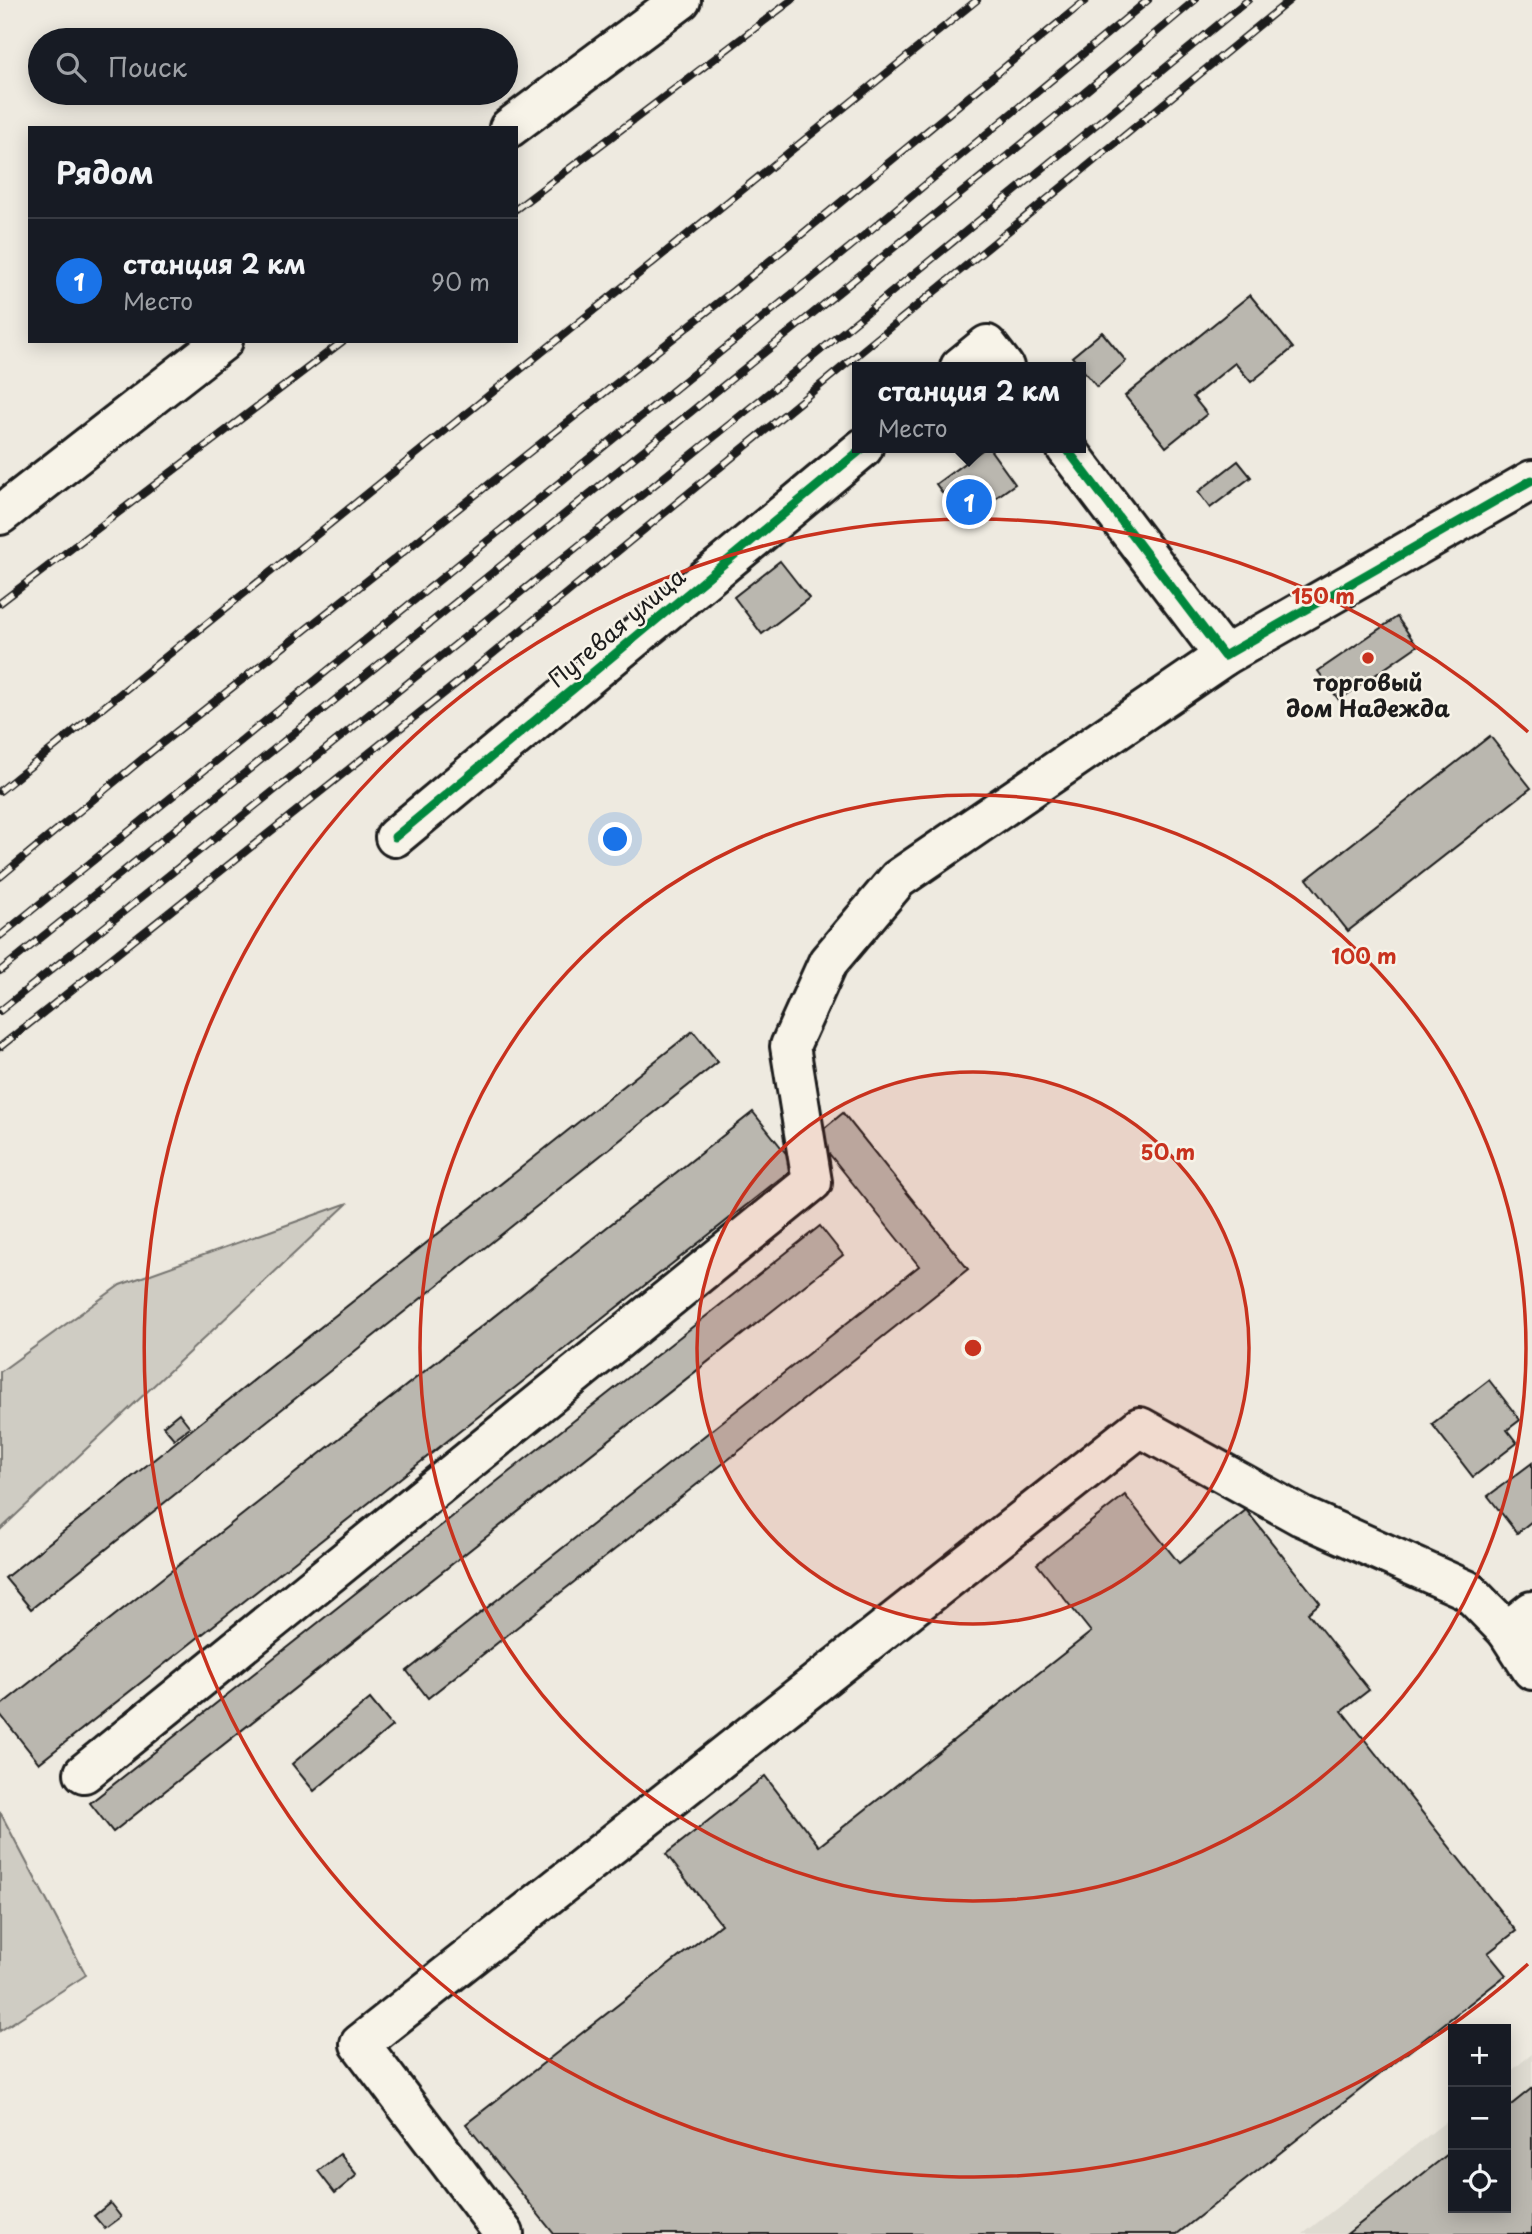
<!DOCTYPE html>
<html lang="ru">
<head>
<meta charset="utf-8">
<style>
  body { margin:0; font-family:"Playpen Sans",sans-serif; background:#20242c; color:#f1f3f6 }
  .controls { position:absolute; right:21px; bottom:21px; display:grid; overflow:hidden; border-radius:0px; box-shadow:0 4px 18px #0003 }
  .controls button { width:63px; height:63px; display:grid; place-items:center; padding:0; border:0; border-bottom:2px solid #363941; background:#171b24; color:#f1f3f6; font:35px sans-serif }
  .you { position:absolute; left:616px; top:840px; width:24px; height:24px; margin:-18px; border:5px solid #fff; border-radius:50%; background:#1a73e8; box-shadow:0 0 0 10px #1a73e833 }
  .badge { display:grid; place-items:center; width:46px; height:46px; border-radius:50%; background:#1a73e8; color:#fff; font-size:23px; font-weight:700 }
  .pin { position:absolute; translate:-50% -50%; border:4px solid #fff; box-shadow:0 2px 7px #0006 }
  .popup { position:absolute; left:852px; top:362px; width:234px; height:91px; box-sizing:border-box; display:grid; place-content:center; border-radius:0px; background:#171b24; filter:drop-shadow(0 2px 5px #0005); font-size:23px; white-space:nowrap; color:#9ea1a6 }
  .popup b { font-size:26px; color:#f1f3f6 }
  .popup::after { content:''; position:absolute; left:50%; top:100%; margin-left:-14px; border:14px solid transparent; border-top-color:#171b24 }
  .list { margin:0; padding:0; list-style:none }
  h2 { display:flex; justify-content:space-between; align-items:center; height:91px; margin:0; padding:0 28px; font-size:30px }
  h2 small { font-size:23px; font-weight:400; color:#9ea1a6 }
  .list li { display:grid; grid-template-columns:46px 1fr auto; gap:21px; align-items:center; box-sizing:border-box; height:126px; padding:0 28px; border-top:2px solid #363941 }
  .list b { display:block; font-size:26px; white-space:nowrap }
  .list p { margin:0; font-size:23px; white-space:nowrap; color:#9ea1a6 }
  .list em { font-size:23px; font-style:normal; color:#9ea1a6 }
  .icon { flex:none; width:38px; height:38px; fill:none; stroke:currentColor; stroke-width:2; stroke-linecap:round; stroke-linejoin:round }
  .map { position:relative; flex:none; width:1532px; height:2234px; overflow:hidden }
  .search { position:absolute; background:#171b24; box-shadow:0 4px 18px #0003; left:28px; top:28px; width:490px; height:77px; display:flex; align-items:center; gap:18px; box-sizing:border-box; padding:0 24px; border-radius:38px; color:#9ea1a6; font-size:26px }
  .panel { position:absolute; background:#171b24; box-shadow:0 4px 18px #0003; left:28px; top:126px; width:490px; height:217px; border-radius:0px }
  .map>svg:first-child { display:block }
  .built { fill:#dedbd1 }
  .green { fill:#cfccc3; stroke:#767470; stroke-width:2 }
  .building { fill:#bab7af; stroke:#1c1c1c; stroke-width:2 }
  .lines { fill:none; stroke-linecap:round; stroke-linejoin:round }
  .minor-casing { stroke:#1c1c1c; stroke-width:44 }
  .minor { stroke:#f7f3e8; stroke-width:38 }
  .rail-casing { stroke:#1c1c1c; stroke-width:8 }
  .rail { stroke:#f7f3e8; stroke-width:5; stroke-dasharray:16; stroke-linecap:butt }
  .cycleway-casing { stroke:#f7f3e8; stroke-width:13 }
  .cycleway { stroke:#00873e; stroke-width:9 }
  .ring { fill:none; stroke:#c8321e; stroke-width:3.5 }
  .poi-dot { fill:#c8321e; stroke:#f7f3e8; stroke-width:2.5 }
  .labels { text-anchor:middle; stroke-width:5; stroke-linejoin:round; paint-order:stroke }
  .street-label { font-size:23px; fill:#1c1c1c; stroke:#f7f3e8 }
  .poi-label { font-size:23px; font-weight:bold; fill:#1c1c1c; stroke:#f7f3e8 }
  .centre { fill:#c8321e; stroke:#f7f3e8; stroke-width:3.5 }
  .ring-label { font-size:21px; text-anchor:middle; font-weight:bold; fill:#c8321e; stroke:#f7f3e8; stroke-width:5; stroke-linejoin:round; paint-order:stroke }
</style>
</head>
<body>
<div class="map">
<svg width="1532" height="2234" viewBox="0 0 1532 2234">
  <rect width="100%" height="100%" fill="#eeeae0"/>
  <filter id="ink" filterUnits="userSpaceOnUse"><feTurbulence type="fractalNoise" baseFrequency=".0143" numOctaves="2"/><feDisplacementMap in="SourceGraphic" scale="14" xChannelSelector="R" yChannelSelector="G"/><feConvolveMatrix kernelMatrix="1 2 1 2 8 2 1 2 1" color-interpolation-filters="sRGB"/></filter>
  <g filter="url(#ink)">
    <path class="built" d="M1532 2054V2234H1303L1453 2116V2208H1506V2075Z"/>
    <g class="green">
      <path d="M348 1203 0 1530V1372L120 1285Z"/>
      <path d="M0 1812 86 1975 0 2031Z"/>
    </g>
    <g class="building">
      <path d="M1250 295 1293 348 1251 382 1235 363 1193 397 1207 414 1166 447 1125 396Z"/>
      <path d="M1102 332 1126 361 1097 387 1072 357Z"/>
      <path d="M985 448H989L1015 484 963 521 936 484Z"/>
      <path d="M1238 461 1251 477 1210 508 1198 492Z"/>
      <path d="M780 561 809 598 762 634 734 597Z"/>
      <path d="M1397 617 1417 646 1339 700 1318 671Z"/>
      <path d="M1490 736 1531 788 1348 931 1307 879Z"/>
      <path d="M693 1031 718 1062 31 1609 5 1578Z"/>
      <path d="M753 1112 796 1166 39 1763 0 1714V1706Z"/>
      <path d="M843 1113 968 1269 428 1698 407 1671 919 1266 815 1136Z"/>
      <path d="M820 1226 843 1255 113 1832 90 1803Z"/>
      <path d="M1489 1380 1520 1420 1507 1430 1517 1443 1473 1477 1432 1424Z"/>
      <path d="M179 1413 190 1427 174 1439 163 1426Z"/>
      <path d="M1532 1463V1521L1517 1533 1488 1496Z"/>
      <path d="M1125 1495 1179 1563 1246 1510 1320 1603 1308 1613 1369 1690 1342 1711 1516 1931 1488 1953 1506 1975 1177 2234H554L466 2124 721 1924 666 1854 765 1776 819 1846 1091 1632 1037 1564Z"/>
      <path d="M370 1699 392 1726 314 1791 292 1764Z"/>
      <path d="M1532 2088V2234H1347L1453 2150V2208H1506V2109Z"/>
      <path d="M340 2154 357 2175 335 2193 318 2171Z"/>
      <path d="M110 2203 121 2217 105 2229 94 2216Z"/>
    </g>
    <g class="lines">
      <g class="minor-casing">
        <g id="minor">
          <path d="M509 128 681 0"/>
          <path d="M960 367 987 345 1004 367"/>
          <path d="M1066 448 1224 656"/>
          <path d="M0 515 223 341"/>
          <path d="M395 837 863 448"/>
          <path d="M1507 1631 1532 1670"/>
          <path d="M84 1773 812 1182 790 1046 828 962 898 879 1224 656 1532 480"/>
          <path d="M504 2234 360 2044 1140 1427 1301 1516 1467 1590 1507 1631 1532 1611"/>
        </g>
      </g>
      <use href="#minor" class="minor"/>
      <g class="rail-casing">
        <g id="rail">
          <path d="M516 209 792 0"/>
          <path d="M0 603 343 341"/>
          <path d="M0 791 977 0"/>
          <path d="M0 877 147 755 733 291 1086 0"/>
          <path d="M0 936 850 247 1148 0"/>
          <path d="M0 971 1054 118 1195 0"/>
          <path d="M0 1011 771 391 1248 0"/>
          <path d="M0 1047 457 683 1290 0"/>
        </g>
      </g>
      <use href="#rail" class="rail"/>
      <g class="cycleway-casing">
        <g id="cycleway">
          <path d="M1066 448 1224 656 1532 480"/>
          <path d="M395 837 863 448"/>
        </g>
      </g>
      <use href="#cycleway" class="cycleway"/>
    </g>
  </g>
  <circle cx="973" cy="1348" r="276" fill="#c8321e" fill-opacity=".12"/>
  <g class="ring">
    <circle cx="973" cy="1348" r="276"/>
    <circle cx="973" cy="1348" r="553"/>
    <path d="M1528 1964A829 829 0 1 1 1528 732"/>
  </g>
  <circle class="poi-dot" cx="1368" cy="658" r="7"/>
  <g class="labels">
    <g class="street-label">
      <text transform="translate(617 628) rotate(-40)" y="8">Путевая улица</text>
    </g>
    <g class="poi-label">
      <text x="1368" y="691">торговый<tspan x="1368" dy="26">дом Надежда</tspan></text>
    </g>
  </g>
  <circle cx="973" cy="1348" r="10" class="centre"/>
  <g class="ring-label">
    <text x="1323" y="604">150 m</text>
    <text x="1364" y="964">100 m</text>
    <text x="1168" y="1160">50 m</text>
  </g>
</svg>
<div class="controls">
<button>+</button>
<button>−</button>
<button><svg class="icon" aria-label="locate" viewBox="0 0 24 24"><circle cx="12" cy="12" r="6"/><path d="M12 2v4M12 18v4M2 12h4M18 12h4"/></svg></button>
</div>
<div class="you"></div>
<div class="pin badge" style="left:969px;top:502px">1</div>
<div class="popup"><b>станция 2 км</b>Место</div>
<div class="search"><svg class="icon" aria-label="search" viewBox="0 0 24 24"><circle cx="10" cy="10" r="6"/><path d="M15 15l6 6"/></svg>Поиск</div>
<section class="panel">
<h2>Рядом<small></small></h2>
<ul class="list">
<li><span class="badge">1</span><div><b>станция 2 км</b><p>Место</p></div><em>90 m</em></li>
</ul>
</section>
</div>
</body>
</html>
